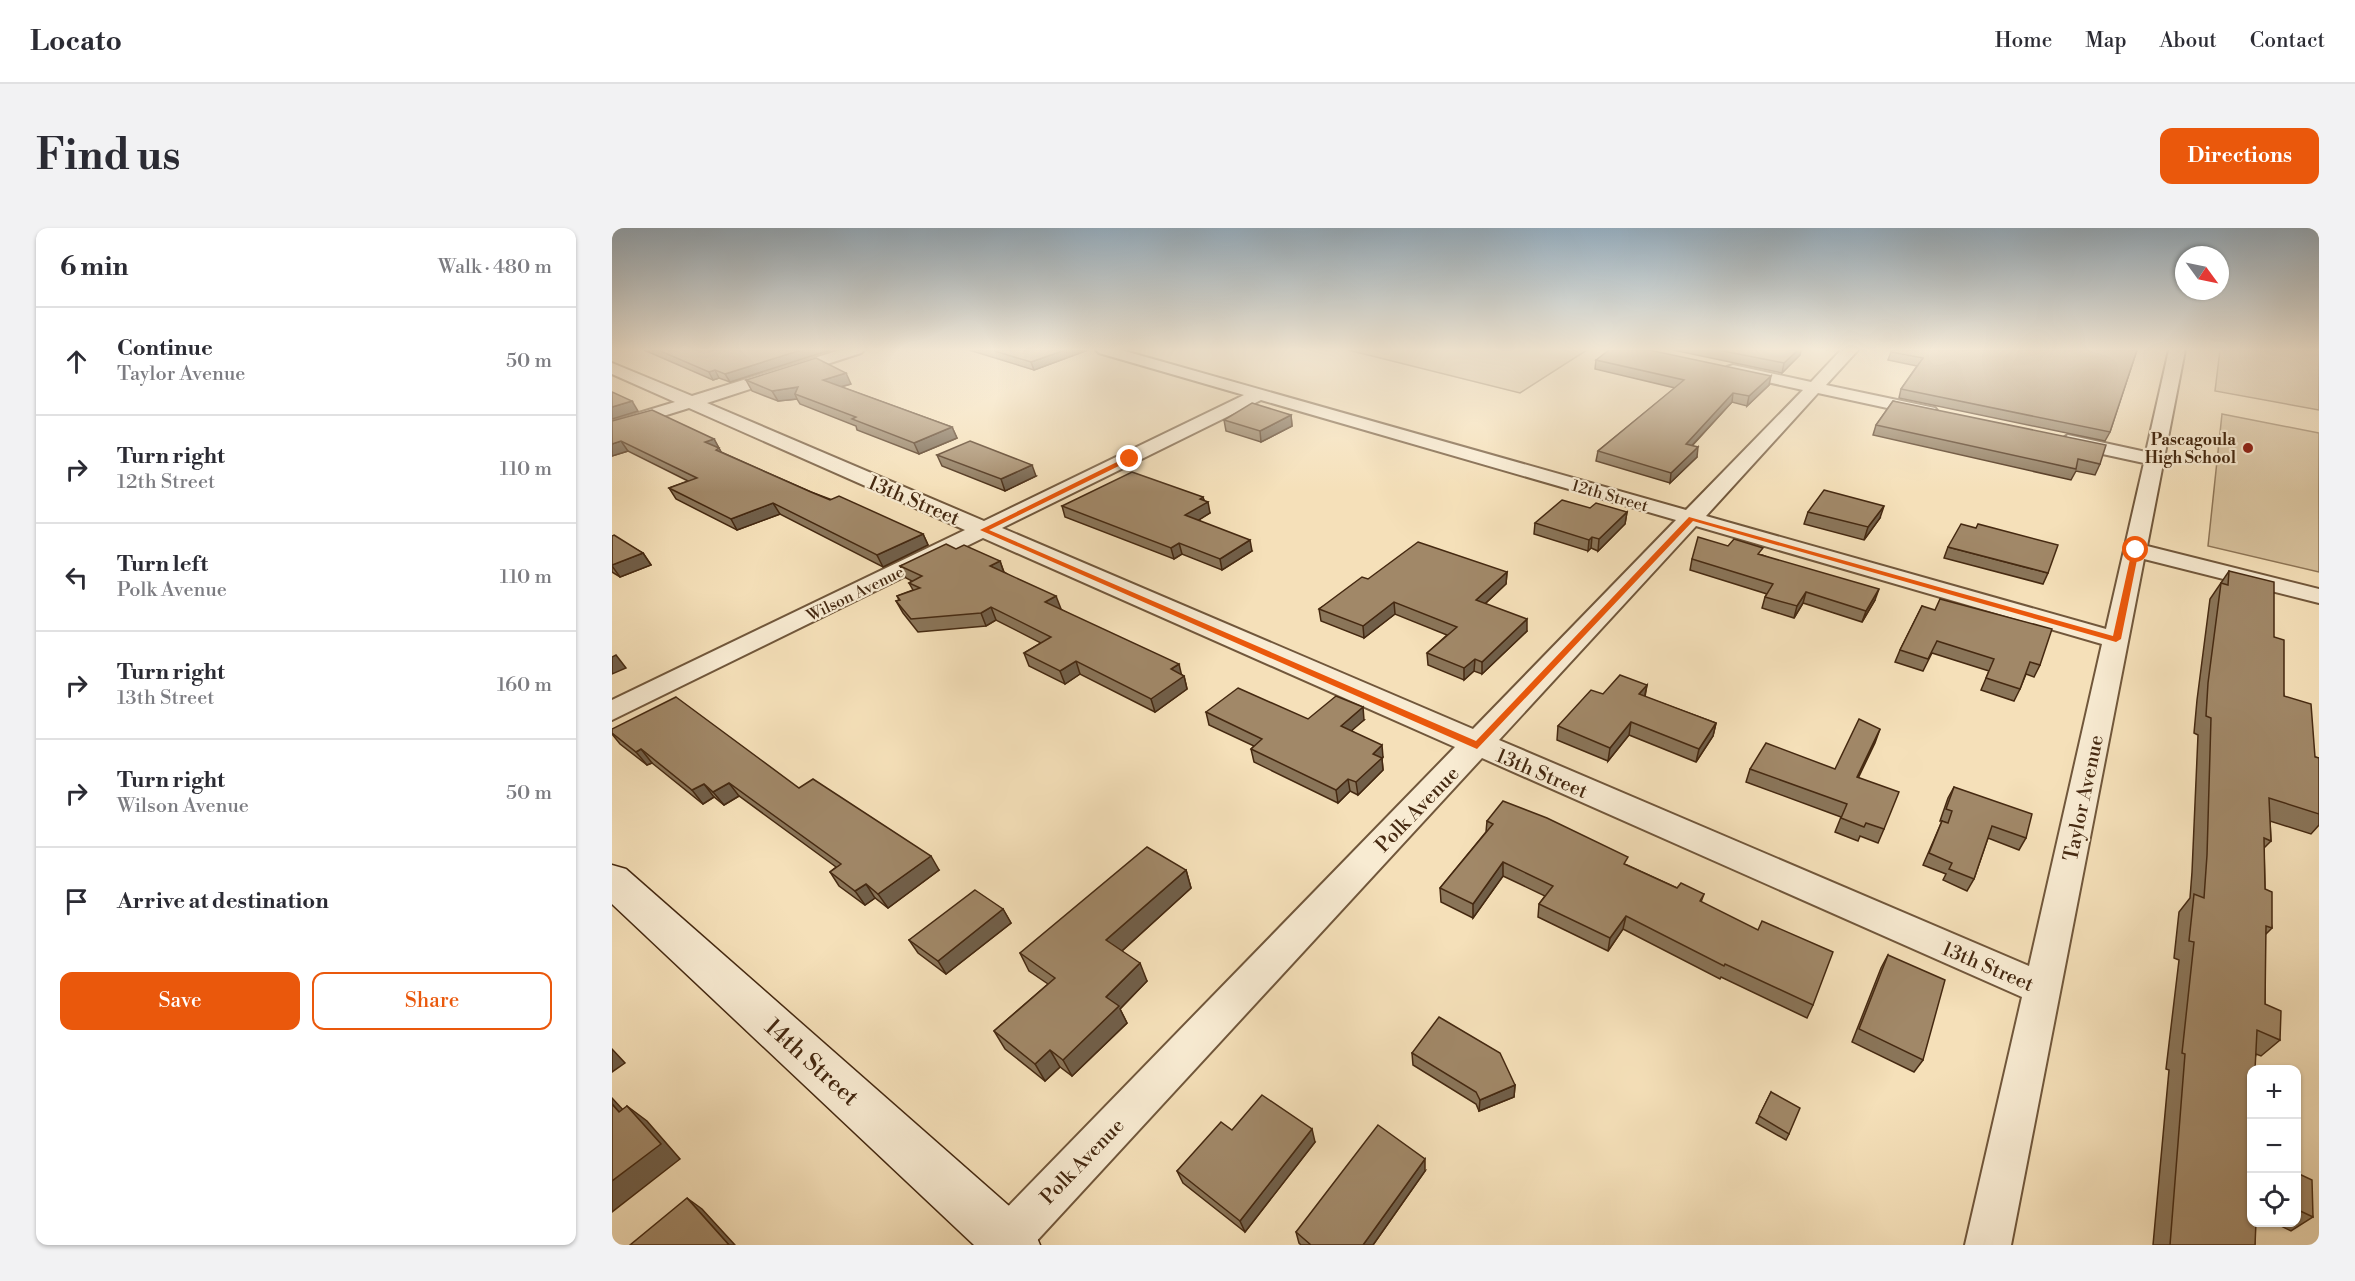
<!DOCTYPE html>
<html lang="en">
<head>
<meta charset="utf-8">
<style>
  body { margin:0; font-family:"Libre Bodoni",serif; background:#f2f2f3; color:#2b2b33 }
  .controls { position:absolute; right:18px; bottom:18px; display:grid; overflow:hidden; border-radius:12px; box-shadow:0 2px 4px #0004 }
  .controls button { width:54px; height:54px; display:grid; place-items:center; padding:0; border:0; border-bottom:2px solid #e1e1e2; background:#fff; color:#2b2b33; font:30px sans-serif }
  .compass { position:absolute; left:1563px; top:18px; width:54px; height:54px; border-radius:50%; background:#fff; box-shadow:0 2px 4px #0004; rotate:123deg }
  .stop { position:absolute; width:18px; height:18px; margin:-14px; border:4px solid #ea580c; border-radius:50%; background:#fff }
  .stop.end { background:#ea580c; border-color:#fff; box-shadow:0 2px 6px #0008 }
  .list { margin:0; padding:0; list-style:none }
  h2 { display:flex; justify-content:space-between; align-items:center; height:78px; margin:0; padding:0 24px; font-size:26px }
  h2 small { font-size:20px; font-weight:400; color:#7c7c81 }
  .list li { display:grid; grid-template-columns:39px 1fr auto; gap:18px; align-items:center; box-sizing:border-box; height:108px; padding:0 24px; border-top:2px solid #e1e1e2 }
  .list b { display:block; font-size:22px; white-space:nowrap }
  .list p { margin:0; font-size:20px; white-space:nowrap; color:#7c7c81 }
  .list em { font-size:20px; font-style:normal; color:#7c7c81 }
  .actions { display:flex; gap:12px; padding:18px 24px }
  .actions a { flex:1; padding:14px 0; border:2px solid #ea580c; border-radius:12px; text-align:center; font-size:21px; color:#ea580c }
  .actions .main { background:#ea580c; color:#fff }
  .icon { flex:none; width:33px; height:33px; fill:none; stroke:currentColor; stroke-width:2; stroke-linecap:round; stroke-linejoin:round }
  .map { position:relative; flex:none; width:1707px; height:1017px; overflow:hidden; border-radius:12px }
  header { display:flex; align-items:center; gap:36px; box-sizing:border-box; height:84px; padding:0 30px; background:#fff; border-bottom:2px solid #e1e1e2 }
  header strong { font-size:28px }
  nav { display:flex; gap:33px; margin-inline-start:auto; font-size:21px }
  .intro { display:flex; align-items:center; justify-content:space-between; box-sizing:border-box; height:144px; padding:0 36px }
  h1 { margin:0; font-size:42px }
  .button { padding:15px 27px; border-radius:12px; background:#ea580c; color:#fff; font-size:21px; font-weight:700 }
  main { display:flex; gap:36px; padding:0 36px }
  aside { flex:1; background:#fff; border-radius:12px; box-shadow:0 2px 4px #0004 }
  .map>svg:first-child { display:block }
  .green { fill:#d7c19c; stroke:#8e7556; stroke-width:1.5 }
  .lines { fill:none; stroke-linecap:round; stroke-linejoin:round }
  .street-casing { stroke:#71573b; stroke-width:4 }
  .secondary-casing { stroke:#452911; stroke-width:3 }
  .street { fill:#f8ebd2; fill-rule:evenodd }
  .secondary { fill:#f8ebd2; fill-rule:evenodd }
  .wall { fill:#8a7559; stroke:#452911; stroke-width:1.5 }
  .shaded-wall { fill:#715f49; stroke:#452911; stroke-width:1.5 }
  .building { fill:#a18868; stroke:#452911; stroke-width:1.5 }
  .route { fill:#ea580c }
  .poi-dot { fill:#8f2418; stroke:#f8ebd2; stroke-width:2 }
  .labels { text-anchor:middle; stroke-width:4.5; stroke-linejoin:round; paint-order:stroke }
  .far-poi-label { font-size:16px; font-weight:bold; fill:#452911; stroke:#f8ebd2; text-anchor:end }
  .far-street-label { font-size:16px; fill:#452911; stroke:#f8ebd2 }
  .street-label { font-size:20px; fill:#452911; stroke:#f8ebd2 }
  .near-street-label { font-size:24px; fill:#452911; stroke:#f8ebd2 }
</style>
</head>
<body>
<header>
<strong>Locato</strong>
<nav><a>Home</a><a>Map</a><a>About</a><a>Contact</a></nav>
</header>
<div class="intro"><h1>Find us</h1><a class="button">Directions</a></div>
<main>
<aside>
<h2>6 min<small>Walk · 480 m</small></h2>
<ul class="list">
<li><svg class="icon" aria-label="ahead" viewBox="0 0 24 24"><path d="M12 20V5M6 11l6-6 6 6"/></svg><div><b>Continue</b><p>Taylor Avenue</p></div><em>50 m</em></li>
<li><svg class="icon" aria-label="right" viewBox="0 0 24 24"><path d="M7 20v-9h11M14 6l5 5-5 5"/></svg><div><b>Turn right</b><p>12th Street</p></div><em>110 m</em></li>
<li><svg class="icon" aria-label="left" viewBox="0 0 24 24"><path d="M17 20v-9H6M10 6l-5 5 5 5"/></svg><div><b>Turn left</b><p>Polk Avenue</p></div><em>110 m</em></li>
<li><svg class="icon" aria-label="right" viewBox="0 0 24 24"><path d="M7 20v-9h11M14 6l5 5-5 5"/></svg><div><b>Turn right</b><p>13th Street</p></div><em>160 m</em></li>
<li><svg class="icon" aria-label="right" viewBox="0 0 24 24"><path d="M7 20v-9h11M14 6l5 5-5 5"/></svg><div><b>Turn right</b><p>Wilson Avenue</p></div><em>50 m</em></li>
<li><svg class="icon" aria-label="arrive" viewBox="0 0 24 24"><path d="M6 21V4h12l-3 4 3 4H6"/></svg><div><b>Arrive at destination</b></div></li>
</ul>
<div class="actions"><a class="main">Save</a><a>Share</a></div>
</aside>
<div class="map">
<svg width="1707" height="1017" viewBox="0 0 1707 1017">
  <rect width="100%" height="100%" fill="#f5e0b9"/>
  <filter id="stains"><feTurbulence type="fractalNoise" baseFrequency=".00333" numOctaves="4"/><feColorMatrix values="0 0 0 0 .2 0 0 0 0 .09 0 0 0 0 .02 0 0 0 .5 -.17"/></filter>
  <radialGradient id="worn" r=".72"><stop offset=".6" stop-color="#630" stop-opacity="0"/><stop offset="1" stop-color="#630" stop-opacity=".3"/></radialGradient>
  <g class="green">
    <path d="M736 122H975L908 165Z"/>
    <path d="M1608 122H1707V182L1603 163Z"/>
    <path d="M1610 186 1707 205V344L1596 318Z"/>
  </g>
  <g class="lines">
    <g class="street-casing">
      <path id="street" d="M228 122H252L249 125 95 175 372 293 632 167 487 125 484 122H509L1074 282 1191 162 1115 145 1113 142 1115 139 1121 137 1199 154 1229 122H1246L1214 157 1323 180 1326 184 1323 188 1317 189 1206 165 1094 288 1494 401 1532 235 1449 217 1447 213 1456 207 1534 224 1557 122H1573L1535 318 1707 361V375L1532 331 1399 1017H1353L1410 769 870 530 421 1017H374L372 1012 379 996 843 519 371 310 0 492V472L353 302 77 180 0 204V193L63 174 0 146V135L80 168ZM649 172 1064 292 861 501 390 300ZM1084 298 1490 416 1417 738 887 512Z"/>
    </g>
    <g class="secondary-casing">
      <path id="secondary" d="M0 637 14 641 420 998 428 1017H362L0 676Z"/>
    </g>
    <use href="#street" class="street"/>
    <use href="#secondary" class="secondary"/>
  </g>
  <g class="wall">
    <path d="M32 122H218L118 154 107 150 101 152Z"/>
    <path d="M357 122H476L422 142Z"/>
    <path d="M1061 122H1189L1188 127 1170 145Z"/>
    <path d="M1525 122 1498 204 1493 213 1287 170 1289 161 1305 138 1276 132 1279 124Z"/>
    <path d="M984 132 1157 157 1135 178 1120 174 1080 218 1085 229 1058 255 984 233 986 223 1063 160 983 141Z"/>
    <path d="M134 152 239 156 229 159 340 199 345 210 307 226 245 202 244 198 188 176 185 171 166 173 140 163Z"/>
    <path d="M1281 173 1488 236 1483 247 1464 243 1459 252 1261 207 1264 197Z"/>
    <path d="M679 187 680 198 649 214 614 203 612 192Z"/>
    <path d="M0 193 102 211 109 224 199 264 311 306 316 317 271 339 168 286 125 302 64 271 57 260 76 253 16 223 0 228Z"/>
    <path d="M325 227 424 248 393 263 330 238Z"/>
    <path d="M592 272 598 285 586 292 640 323 610 342 570 326 562 331 453 289 450 278Z"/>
    <path d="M978 280 1015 284 1013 296 986 323 979 320 976 323 922 306 923 295Z"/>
    <path d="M1196 284 1268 290 1252 312 1192 296Z"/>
    <path d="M0 308 31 325 39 337 8 349 0 344Z"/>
    <path d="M1336 319 1436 345 1431 356 1332 330Z"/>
    <path d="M344 321 388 333 392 344 448 381 572 448 575 461 543 484 468 446 453 456 417 438 412 425 429 415 384 392 374 398 306 404 291 385 284 373 287 372 285 368 301 362 297 355 300 353 294 350 288 338Z"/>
    <path d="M1150 327 1263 372 1250 394 1191 375 1182 390 1150 380 1153 369 1155 366 1078 342 1080 331Z"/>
    <path d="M1617 343 1662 409 1672 468 1703 529 1707 530V597L1699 606 1658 593 1659 613 1652 620 1653 661 1660 700 1653 707V776L1668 812 1649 828 1644 826 1640 842 1643 1017H1541L1557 842 1554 841 1567 732 1562 730 1567 684 1578 670 1580 644 1586 507 1582 505 1585 472 1598 371Z"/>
    <path d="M895 344 894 356 873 376 915 403 870 446 862 443 852 452 816 437 815 425 835 407 783 386 752 410 709 393 707 381 756 351Z"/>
    <path d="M1310 378 1428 437 1422 449 1414 446 1408 461 1402 473 1369 462 1377 443 1320 425 1311 443 1283 434 1288 422Z"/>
    <path d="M1035 457 1033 469 1104 495 1101 508 1084 534 1017 507 996 533 945 512 946 498 991 466Z"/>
    <path d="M594 484 696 491 752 492 739 502 771 529 770 531 771 542 746 567 738 563 726 575 642 534 639 521 642 518 597 497Z"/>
    <path d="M0 501 187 560 327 642 276 680 263 670 253 677 227 658 218 644 224 639 127 568 112 577 102 569 91 576 40 535 35 537 8 516 0 506Z"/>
    <path d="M1268 501 1246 549 1272 601 1266 615 1248 608 1246 613 1223 604 1229 589 1134 554 1138 541H1223Z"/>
    <path d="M1342 559 1414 610 1407 622 1376 610 1362 651 1355 663 1331 652 1334 646 1311 637 1330 593H1328L1336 570Z"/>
    <path d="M875 593 1015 637 1065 660 1092 666 1089 674 1201 777 1195 790 1109 749 1108 751 1011 701 996 723 926 689 927 676 933 668 891 648 861 690 829 674 828 660 874 604Z"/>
    <path d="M574 642 579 660 510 723 535 753 508 781 515 795 460 848 448 839 433 853 393 821 382 803 436 756 417 743 408 725Z"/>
    <path d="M391 681 399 695 334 746 306 725 297 712Z"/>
    <path d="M1276 727 1311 832 1302 844 1240 814 1269 740Z"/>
    <path d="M800 825 903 857 902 869 867 883 864 876 801 837Z"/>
    <path d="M1159 864 1177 906 1174 912 1144 895Z"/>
    <path d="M620 902 703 914 633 1004 571 955 565 943Z"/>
    <path d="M1684 914 1685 945 1701 989 1679 1003 1661 994H1684Z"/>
    <path d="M813 943 761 1017H689L687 1015 684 1004Z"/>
  </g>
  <g class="shaded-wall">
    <path d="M189 122H218L118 154 113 146Z"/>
    <path d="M453 122H476L422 142 419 134Z"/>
    <path d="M1186 122H1189L1188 127 1170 145 1172 135Z"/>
    <path d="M103 142 107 150 101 152 97 144Z"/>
    <path d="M234 145 239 156 216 162 211 152Z"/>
    <path d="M1159 148 1157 157 1135 178 1137 168Z"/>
    <path d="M186 159 183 166 185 171 166 173 160 163Z"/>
    <path d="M1121 165 1120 174 1072 226 1074 216Z"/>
    <path d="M20 173 26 183 0 191V179Z"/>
    <path d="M679 187 680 198 649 214 648 203Z"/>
    <path d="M340 199 345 210 307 226 302 215Z"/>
    <path d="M102 211 113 231 93 214Z"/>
    <path d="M9 213 16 223 0 228V216Z"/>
    <path d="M1086 219 1085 229 1058 255 1059 245Z"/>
    <path d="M420 237 424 248 393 263 389 251Z"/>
    <path d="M591 269 593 275 596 274 598 285 576 299 573 287 588 271Z"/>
    <path d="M161 275 168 286 125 302 119 291Z"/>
    <path d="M1272 278 1268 290 1252 312 1256 299Z"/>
    <path d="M1015 284 1013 296 986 323 987 311Z"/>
    <path d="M311 306 316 317 271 339 265 327Z"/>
    <path d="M980 309 979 320 976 323 977 312Z"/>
    <path d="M638 312 640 323 610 342 608 331Z"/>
    <path d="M567 315 570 326 562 331 559 320Z"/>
    <path d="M31 325 39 337 8 349 0 338V337Z"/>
    <path d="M388 333 392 345 378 338Z"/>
    <path d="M895 344 894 356 864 384V372Z"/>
    <path d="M1267 361 1263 372 1250 394 1254 383Z"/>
    <path d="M1194 364 1191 375 1182 390 1185 378Z"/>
    <path d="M444 368 449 381 438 387 433 374Z"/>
    <path d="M782 374 783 386 752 410 751 398Z"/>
    <path d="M379 379 384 392 374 398 369 385Z"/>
    <path d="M915 391V403L870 446V434Z"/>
    <path d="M4 427 14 440 0 446V429Z"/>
    <path d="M863 431 862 443 852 452V440Z"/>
    <path d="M464 433 468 446 453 456 448 443Z"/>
    <path d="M567 436 570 449 572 448 575 461 543 484 539 471 559 441Z"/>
    <path d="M1035 457 1032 471 1027 466Z"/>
    <path d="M751 479 752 492 731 510 729 498Z"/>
    <path d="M1019 494 1017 507 996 533 998 520Z"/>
    <path d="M1104 495 1101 508 1084 534 1087 521Z"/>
    <path d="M1268 501 1263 515 1240 563 1245 549Z"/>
    <path d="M770 517 771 529 770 531 771 542 746 567 744 554 761 526Z"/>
    <path d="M29 521 40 535 35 537 24 524Z"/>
    <path d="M736 551 738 563 726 575 724 562Z"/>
    <path d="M117 555 127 568 112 577 101 564Z"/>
    <path d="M92 556 102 569 91 576 80 562Z"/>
    <path d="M319 628 327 642 276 680 266 666Z"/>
    <path d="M891 634V648L861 690V676Z"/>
    <path d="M574 642 579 660 502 730 494 712Z"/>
    <path d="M254 656 263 670 253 677 243 663Z"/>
    <path d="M391 681 399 695 334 746 326 733Z"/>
    <path d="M1014 688 1011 701 996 723 998 710Z"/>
    <path d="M528 735 535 753 508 781 515 795 460 848 451 832 494 769Z"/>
    <path d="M0 821 13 835 0 844Z"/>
    <path d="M438 822 448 839 433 853 423 836Z"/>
    <path d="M903 857 902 869 867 883 868 872Z"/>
    <path d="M0 870 27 899 7 884 0 876Z"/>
    <path d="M15 878 35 893 68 931 0 984V953Z"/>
    <path d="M700 901 703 914 633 1004 628 993Z"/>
    <path d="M813 931V943L761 1017H751Z"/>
    <path d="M75 970 90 981 123 1017H117Z"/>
  </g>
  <g class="building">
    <path d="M46 122H189L113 146 103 142 97 144Z"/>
    <path d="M379 122H453L419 134Z"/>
    <path d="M997 122H1037L1159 148 1137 168 1121 165 1074 216 1086 219 1059 245 986 223 1072 152 984 132Z"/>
    <path d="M1106 122H1186L1172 135Z"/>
    <path d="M1280 122H1525L1498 204 1289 161 1311 130 1279 124Z"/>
    <path d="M204 130 234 145 211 152 340 199 302 215 240 191 244 189 183 166 186 159 160 163 134 152Z"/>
    <path d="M0 164 20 173 0 179Z"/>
    <path d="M1281 173 1494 217 1488 236 1466 231 1464 241 1264 197Z"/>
    <path d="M640 175 679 187 648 203 612 192Z"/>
    <path d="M40 182 102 211 93 214 107 220 104 222 199 264 218 272 227 268 311 306 265 327 161 275 119 291 57 260 85 250 9 213 0 216V193Z"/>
    <path d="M358 213 420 237 389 251 325 227Z"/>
    <path d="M520 244 591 269 588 271 596 274 573 287 638 312 608 331 567 315 559 320 450 278Z"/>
    <path d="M1212 262 1272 278 1256 299 1196 284Z"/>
    <path d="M950 272 978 280 984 275 1015 284 987 311 980 309 977 312 923 295Z"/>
    <path d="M1349 296 1364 300 1366 296 1446 317 1436 345 1336 319Z"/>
    <path d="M2 307 31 325 0 337V308Z"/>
    <path d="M1086 309 1116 318 1122 311 1151 320 1146 326 1267 361 1254 383 1194 364 1185 378 1153 369 1161 356 1080 331Z"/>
    <path d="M806 314 895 344 864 372 915 391 870 434 863 431 852 440 815 425 845 399 782 374 751 398 707 381 750 349 756 351Z"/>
    <path d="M334 316 344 321 352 317 388 333 378 338 444 368 433 374 567 436 559 441 572 448 539 471 464 433 448 443 412 425 439 409 379 379 369 385 299 391 284 373 288 372 285 368 308 360 297 355 310 348 288 338Z"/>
    <path d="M1617 343 1662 354V409L1672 412V468L1699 476 1703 529 1707 530V586L1657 570 1659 613 1652 610 1653 661 1660 664V700L1654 698 1653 776 1669 783 1668 812 1645 802 1643 842H1640V994H1644L1643 1017H1558L1573 826 1570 825 1582 714 1577 713 1582 666 1592 670 1595 627 1599 490 1594 488 1596 455 1609 355 1616 357Z"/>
    <path d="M1328 371 1440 401 1428 437 1418 434 1408 461 1374 450 1382 431 1325 413 1316 431 1288 422 1310 378 1323 382Z"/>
    <path d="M1008 447 1035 457 1027 466 1104 495 1087 521 1019 494 998 520 946 498 979 462 991 466Z"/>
    <path d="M626 460 696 491 724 468 751 479 729 498 770 517 761 526 770 530 744 554 736 551 724 562 639 521 650 511 594 484Z"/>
    <path d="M64 469 187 560 201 551 319 628 266 666 254 656 243 663 218 644 229 636 117 555 101 564 92 556 80 562 29 521 24 524 0 505V501Z"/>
    <path d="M1247 491 1268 501 1245 549 1287 564 1272 601 1254 595 1252 599 1229 590 1235 576 1138 541 1154 515 1223 541Z"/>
    <path d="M1342 559 1420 586 1414 610 1380 598 1362 651 1337 641 1340 635 1317 625 1330 593 1336 595 1340 583 1334 581Z"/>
    <path d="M891 573 935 590 1016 629 1012 636 1065 660 1069 655 1092 666 1088 673 1146 702 1150 693 1221 724 1201 777 1113 736 1112 738 1014 688 998 710 927 676 941 658 891 634 861 676 828 660 881 596 875 593Z"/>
    <path d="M535 619 574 642 494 712 528 735 494 769 507 778 451 832 438 822 423 836 382 803 443 750 408 725Z"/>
    <path d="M363 662 391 681 326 733 297 712Z"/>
    <path d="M1276 727 1333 752 1311 832 1247 801Z"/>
    <path d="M827 789 888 825 903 857 868 872 864 864 800 825Z"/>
    <path d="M1159 864 1188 880 1177 906 1147 888Z"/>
    <path d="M650 867 700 901 628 993 565 943 609 894 620 902Z"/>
    <path d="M0 876 7 884 15 878 49 916 0 953Z"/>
    <path d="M766 897 813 931 751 1017H699L684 1004Z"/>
    <path d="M1684 914H1686L1685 945 1700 952 1701 989 1684 981Z"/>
    <path d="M75 970 117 1017H18Z"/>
  </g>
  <linearGradient id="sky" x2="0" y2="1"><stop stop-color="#95adbe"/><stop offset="0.46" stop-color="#faf1e0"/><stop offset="1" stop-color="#faf1e0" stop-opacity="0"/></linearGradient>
  <rect width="1707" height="264" fill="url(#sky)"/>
  <path class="route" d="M515 229 521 231 377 302 864 513 1077 289 1501 408 1520 322 1524 319 1527 322 1509 411 1504 414 1081 293 865 521 368 302Z"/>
  <circle class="poi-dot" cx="1636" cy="220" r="6"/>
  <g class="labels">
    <g class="far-poi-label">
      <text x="1624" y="217">Pascagoula<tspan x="1624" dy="18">High School</tspan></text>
    </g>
    <g class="far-street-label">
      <text transform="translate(998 267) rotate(16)" y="6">12th Street</text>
      <text transform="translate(243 365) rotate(-26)" y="6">Wilson Avenue</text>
    </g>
    <g class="street-label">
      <text transform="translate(302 272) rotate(23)" y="7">13th Street</text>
      <text transform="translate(930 545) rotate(23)" y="7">13th Street</text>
      <text transform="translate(1471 570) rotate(-78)" y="7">Taylor Avenue</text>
      <text transform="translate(805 581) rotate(-46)" y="7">Polk Avenue</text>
      <text transform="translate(1376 738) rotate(23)" y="7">13th Street</text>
      <text transform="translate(470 933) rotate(-46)" y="7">Polk Avenue</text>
    </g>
    <g class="near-street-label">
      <text transform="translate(200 834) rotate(42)" y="8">14th Street</text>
    </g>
  </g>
  <rect width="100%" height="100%" filter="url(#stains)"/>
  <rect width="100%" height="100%" fill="url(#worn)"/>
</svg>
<div class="controls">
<button>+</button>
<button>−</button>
<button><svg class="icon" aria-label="locate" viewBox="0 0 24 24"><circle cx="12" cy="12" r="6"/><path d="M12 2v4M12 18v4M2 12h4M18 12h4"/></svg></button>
</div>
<svg class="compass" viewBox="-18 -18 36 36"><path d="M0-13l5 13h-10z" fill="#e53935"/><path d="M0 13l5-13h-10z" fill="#7c7c81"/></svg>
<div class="stop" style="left:1524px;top:322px"></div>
<div class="stop end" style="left:518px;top:231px"></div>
</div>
</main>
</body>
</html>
